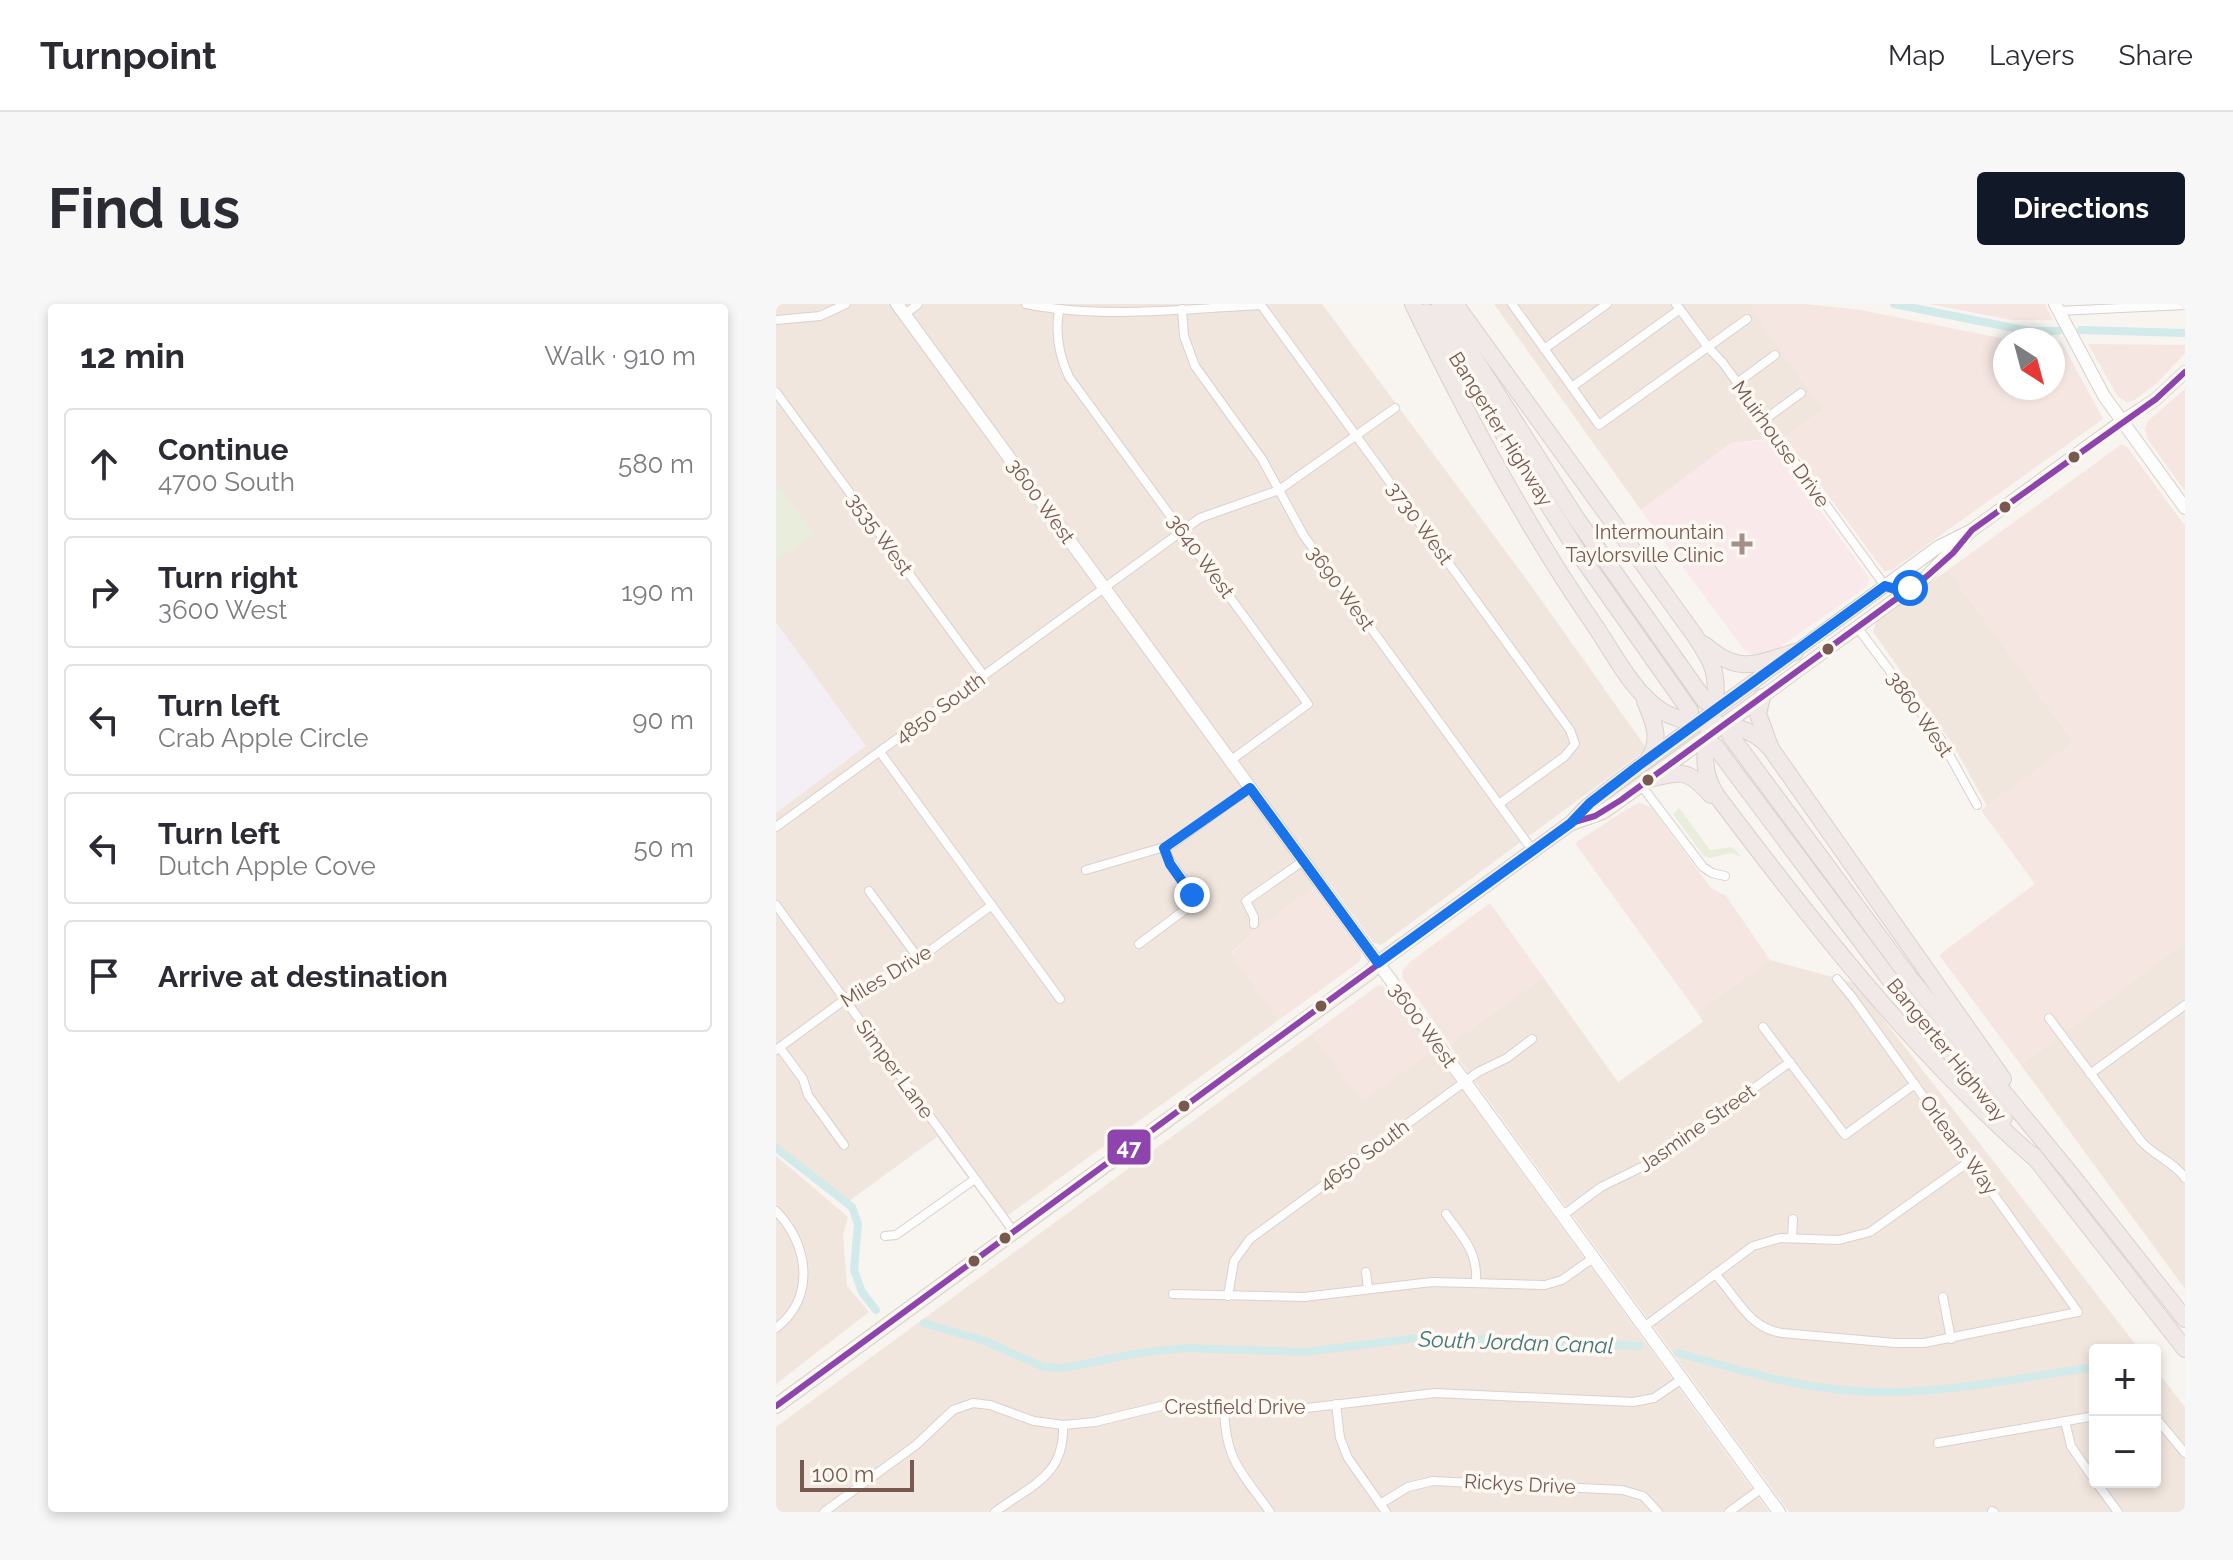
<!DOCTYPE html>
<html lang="en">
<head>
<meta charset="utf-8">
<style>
  body { margin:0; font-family:Raleway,sans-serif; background:#f7f7f7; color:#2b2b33 }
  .controls { position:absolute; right:24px; bottom:24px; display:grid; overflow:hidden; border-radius:8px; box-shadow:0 4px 12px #0003 }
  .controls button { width:72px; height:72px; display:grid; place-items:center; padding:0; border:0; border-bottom:2px solid #e1e1e2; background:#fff; color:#2b2b33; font:40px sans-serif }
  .compass { position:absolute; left:1217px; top:24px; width:72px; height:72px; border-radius:50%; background:#fff; box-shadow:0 4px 12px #0003; rotate:144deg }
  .scale { position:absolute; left:24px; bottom:20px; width:114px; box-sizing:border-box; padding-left:8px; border:4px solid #78594f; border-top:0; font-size:22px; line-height:28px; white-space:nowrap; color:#78594f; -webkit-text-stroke:6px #fef9f3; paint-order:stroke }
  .stop { position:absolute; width:24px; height:24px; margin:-18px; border:6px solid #1a73e8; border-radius:50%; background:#fff }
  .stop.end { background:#1a73e8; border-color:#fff; box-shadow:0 2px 8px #0008 }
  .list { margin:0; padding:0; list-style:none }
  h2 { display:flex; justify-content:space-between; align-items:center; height:104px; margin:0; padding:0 32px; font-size:34px }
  h2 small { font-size:26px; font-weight:400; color:#7c7c81 }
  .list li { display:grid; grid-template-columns:52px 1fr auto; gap:24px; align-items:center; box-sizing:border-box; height:112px; margin:0 16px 16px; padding:0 16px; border:2px solid #e1e1e2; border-radius:8px }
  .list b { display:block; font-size:30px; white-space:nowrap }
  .list p { margin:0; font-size:26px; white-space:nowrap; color:#7c7c81 }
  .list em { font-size:26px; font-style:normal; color:#7c7c81 }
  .icon { flex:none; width:44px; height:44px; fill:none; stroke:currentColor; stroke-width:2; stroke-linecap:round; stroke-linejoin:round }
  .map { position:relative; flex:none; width:1409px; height:1208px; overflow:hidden; border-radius:8px }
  header { display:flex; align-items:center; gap:48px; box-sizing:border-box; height:112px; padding:0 40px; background:#fff; border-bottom:2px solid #e1e1e2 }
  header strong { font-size:38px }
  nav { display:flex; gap:44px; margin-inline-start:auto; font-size:28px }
  .intro { display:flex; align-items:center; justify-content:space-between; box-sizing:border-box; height:192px; padding:0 48px }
  h1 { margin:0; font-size:56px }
  .button { padding:20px 36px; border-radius:8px; background:#111827; color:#fff; font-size:28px; font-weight:700 }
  main { display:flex; gap:48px; padding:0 48px }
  aside { flex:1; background:#fff; border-radius:8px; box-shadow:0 4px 12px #0003 }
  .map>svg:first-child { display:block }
  .residential { fill:#f1e6de }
  .commercial { fill:#f5e6e2 }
  .education { fill:#f4eef5 }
  .medical { fill:#f9e9ea }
  .green { fill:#e8eedb }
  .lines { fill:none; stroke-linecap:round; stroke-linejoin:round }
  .canal { stroke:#d2eae9; stroke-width:8 }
  .street-casing { stroke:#d8d1ce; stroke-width:10 }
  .secondary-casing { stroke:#d8d0cb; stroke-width:14 }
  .primary-casing { stroke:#dad0cc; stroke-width:16 }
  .highway-casing { stroke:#dad0cc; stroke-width:18 }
  .street { stroke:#fefdfd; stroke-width:8 }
  .secondary { stroke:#fefdfd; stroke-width:12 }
  .primary { stroke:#f3eee8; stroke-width:14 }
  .highway { stroke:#f1e9e7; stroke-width:16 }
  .bus-1-casing { stroke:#fef9f3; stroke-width:12 }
  .bus-1 { stroke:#8e44ad; stroke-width:6 }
  .route { stroke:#1a73e8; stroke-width:10 }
  .bus-dot { fill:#78594f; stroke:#fef9f3; stroke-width:3 }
  .poi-dot { fill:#a58f87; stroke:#fef9f3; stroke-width:3 }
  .labels { text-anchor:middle; stroke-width:7; stroke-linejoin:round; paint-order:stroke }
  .street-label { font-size:20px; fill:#78594f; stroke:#fef9f3 }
  .poi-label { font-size:20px; fill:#78594f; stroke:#fef9f3; text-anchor:end }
  .water-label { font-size:22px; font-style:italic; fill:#42787c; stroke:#fef9f3 }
  .line-badge { stroke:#fef9f3; stroke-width:3 }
  .badge-label { font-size:22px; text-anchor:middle; font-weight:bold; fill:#fff }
</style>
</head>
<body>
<header>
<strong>Turnpoint</strong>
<nav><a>Map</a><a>Layers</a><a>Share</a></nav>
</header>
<div class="intro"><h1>Find us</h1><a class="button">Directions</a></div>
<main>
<aside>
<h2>12 min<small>Walk · 910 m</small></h2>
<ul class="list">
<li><svg class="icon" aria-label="ahead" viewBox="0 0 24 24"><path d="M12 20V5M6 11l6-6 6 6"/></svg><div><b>Continue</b><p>4700 South</p></div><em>580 m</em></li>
<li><svg class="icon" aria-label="right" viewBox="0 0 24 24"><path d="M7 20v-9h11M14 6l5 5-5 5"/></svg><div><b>Turn right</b><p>3600 West</p></div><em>190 m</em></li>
<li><svg class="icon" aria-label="left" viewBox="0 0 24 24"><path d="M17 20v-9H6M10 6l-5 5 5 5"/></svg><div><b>Turn left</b><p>Crab Apple Circle</p></div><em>90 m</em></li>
<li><svg class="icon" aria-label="left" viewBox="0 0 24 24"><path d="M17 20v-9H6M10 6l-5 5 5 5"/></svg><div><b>Turn left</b><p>Dutch Apple Cove</p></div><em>50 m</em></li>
<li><svg class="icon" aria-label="arrive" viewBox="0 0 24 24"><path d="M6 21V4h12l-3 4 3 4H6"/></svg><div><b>Arrive at destination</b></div></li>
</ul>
</aside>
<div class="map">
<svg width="1409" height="1208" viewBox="0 0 1409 1208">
  <rect width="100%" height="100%" fill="#f8f4f0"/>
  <g class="residential">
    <path d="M0 0H546L751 276 871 445 605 641 597 638 550 574 482 624 455 649 503 716 224 917 161 833 73 897 0 842Z"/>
    <path d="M718 0H980L975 5 1048 105 1009 133 955 139 865 206Z"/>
    <path d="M1172 266 1298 438 1211 502 1176 439 1097 328 1100 318Z"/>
    <path d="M1409 638V985L1245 761Z"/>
    <path d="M994 656 1079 679 1364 1046H1319V1178H1379V1065L1409 1103V1208H1013L683 756 674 740 767 673 842 778 927 718 921 708Z"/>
    <path d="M536 730 586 797 657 746 993 1208H0V1123Z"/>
    <path d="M0 852 72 913 67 930 71 982 93 1008 0 1080Z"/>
  </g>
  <g class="commercial">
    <path d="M980 0H1029L1085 6 1225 34 1252 36H1229V84H1277V38L1286 39 1327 115 1116 266 1108 267 1009 133 1048 105 974 5Z"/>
    <path d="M1153 0H1269L1277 16H1236Z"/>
    <path d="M1312 40 1409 41V49L1381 79 1359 96 1351 98 1342 93Z"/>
    <path d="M1409 85V187L1372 136 1369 125 1372 117Z"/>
    <path d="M1346 140 1352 144 1409 222V638L1245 761 1163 651 1259 580 1205 506 1298 438 1172 266Z"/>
    <path d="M864 499 875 503 935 584 950 592 994 656 921 708 799 539 856 502Z"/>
    <path d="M537 583 585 648V653L583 658 503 716 455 650 482 624Z"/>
    <path d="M714 599 767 673 674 740 627 674 626 667 634 658Z"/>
    <path d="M605 681 611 685 657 746 586 798 536 730 601 682Z"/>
  </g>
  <path class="education" d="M0 318 90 442 0 509Z"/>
  <path class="medical" d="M993 136 1094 275 1090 283 992 351 985 353 969 347 865 206 955 139Z"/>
  <g class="green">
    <path d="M0 179 38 230 0 257Z"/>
    <path d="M903 504 934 546 956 543 966 553 955 549 934 554 928 552 897 510Z"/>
  </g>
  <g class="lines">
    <g class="canal">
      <path d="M1118 0 1253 27H1282"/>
      <path d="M1305 26 1409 29"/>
      <path d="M0 844 76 903 82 920 78 966 86 988 100 1006"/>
      <path d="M148 1019 209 1037 267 1063 288 1064 363 1049 410 1044 528 1048 650 1033 863 1042"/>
      <path d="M902 1049C953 1063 1005 1079 1057 1085 1142 1096 1235 1075 1319 1063"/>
    </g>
    <g class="street-casing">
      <g id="street">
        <path d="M250 0C325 15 409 5 485 1L794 426 799 440 788 453 723 500"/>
        <path d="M736 0 823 121 971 15"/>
        <path d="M900 0 932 43 947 59 1109 282 1118 285 1132 284"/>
        <path d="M406 5 408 32 419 62 486 155 528 232 757 547"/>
        <path d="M283 6C279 30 283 52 293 73L532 400 454 457"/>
        <path d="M1282 7 1409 1"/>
        <path d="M129 10 142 0"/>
        <path d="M0 16 44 12 70 0"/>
        <path d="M768 45 831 0"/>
        <path d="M961 79 999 51"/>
        <path d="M796 83 904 5"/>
        <path d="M0 88 208 372"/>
        <path d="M988 116 1025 89"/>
        <path d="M1081 323 1164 434 1201 501"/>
        <path d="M104 448 284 695"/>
        <path d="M865 481 927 563 936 569 949 572"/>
        <path d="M0 523 424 214 503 186 619 104"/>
        <path d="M310 566 395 541 474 484"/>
        <path d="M93 587 143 655"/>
        <path d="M0 601 238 928"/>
        <path d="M478 620V613L470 597 527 557"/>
        <path d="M363 640 410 605C427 587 393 564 388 544"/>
        <path d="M1273 714 1365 837C1378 852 1397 857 1409 874"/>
        <path d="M987 723 1069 831 1139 780"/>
        <path d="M4 744 27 775 32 791 68 841"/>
        <path d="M0 746 75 691 125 668 216 601"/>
        <path d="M1314 770 1409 701"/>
        <path d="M0 907C33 940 40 994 0 1024"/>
        <path d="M670 910C687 934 702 947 700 979"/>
        <path d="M786 912 825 883 878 857 1014 758"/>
        <path d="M109 932 120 931 199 875"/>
        <path d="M1016 933 1017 915"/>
        <path d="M590 968 592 985"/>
        <path d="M939 970C961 993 972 1024 1006 1029L1119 1039H1148L1302 1008 1076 693 1061 675"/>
        <path d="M397 990 528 993 656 978 769 981 786 976 817 954"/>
        <path d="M452 992 458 957 474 935 702 768 731 754 756 735"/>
        <path d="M1167 993 1175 1035"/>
        <path d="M868 1023 977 942 1004 934 1063 936 1094 928 1194 857"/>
        <path d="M560 1100 564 1134 572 1154 610 1208"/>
        <path d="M448 1102C449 1156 464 1166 494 1208"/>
        <path d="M1379 1113 1409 1149"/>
        <path d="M1289 1117 1295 1142 1319 1177"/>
        <path d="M1162 1139 1319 1112"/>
        <path d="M1320 1178 1342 1208"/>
        <path d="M604 1200 632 1183 657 1177 846 1186 867 1192 882 1208"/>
        <path d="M1216 1207 1218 1208"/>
        <path d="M48 1208 140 1141 177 1106 197 1099 214 1101 258 1117 287 1121 319 1118 389 1101 531 1104 659 1089 857 1098 878 1094 906 1075"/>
        <path d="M219 1208C255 1181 289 1172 287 1121"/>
        <path d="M953 1208 986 1184"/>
      </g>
    </g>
    <g class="secondary-casing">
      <g id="secondary">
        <path d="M121 0 1003 1208"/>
        <path d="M1279 0 1328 92 1409 204"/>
        <path d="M1019 348 1162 243 1196 226 1345 118 1380 95 1409 68"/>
        <path d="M986 393 1150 273 1194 228"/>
      </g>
    </g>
    <g class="primary-casing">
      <g id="primary">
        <path d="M796 519 827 508 986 393"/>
        <path d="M0 1102 594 668 602 659 795 519 809 504 839 480 1011 353"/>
      </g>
    </g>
    <g class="highway-casing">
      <g id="highway">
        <path d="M637 0C690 110 748 219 817 319 835 345 851 377 874 398 913 435 959 403 995 445"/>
        <path d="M664 0 800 214 929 397"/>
        <path d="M679 0 917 329C926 343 937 357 939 374 945 418 913 450 941 492 1039 622 1139 750 1262 857"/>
        <path d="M651 8 804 251 914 407"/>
        <path d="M929 341C963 371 980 360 1019 348"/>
        <path d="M986 393 982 410 995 445 1227 775"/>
        <path d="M869 397C877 415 886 436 873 454"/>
        <path d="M954 431 1133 673 1297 873 1409 1015"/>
        <path d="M939 442 1115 677 1228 814"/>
        <path d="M874 475C906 467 912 465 935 491"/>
        <path d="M1257 851 1409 1045"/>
      </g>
    </g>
    <use href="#street" class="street"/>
    <use href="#secondary" class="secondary"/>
    <use href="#primary" class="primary"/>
    <use href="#highway" class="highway"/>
    <g class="bus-1-casing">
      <path id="bus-1" d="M0 1102 795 519 819 512 845 496 1150 273 1177 249 1196 226 1380 95 1409 68"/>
    </g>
    <use href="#bus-1" class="bus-1"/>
  </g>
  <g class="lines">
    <path class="route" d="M416 591 394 560 388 544 474 484 602 659 795 519 814 499 862 462 1109 282 1123 286 1134 284"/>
  </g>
  <g class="bus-dot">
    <circle cx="1298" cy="153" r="7"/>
    <circle cx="1229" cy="203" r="7"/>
    <circle cx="1052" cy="345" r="7"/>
    <circle cx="872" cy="476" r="7"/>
    <circle cx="545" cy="702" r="7"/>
    <circle cx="408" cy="802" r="7"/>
    <circle cx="229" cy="934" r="7"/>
    <circle cx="198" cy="957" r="7"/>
  </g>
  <path class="poi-dot" d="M962 228h8v8h8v8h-8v8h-8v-8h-8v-8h8z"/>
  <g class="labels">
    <g class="street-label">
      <text transform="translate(725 125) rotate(58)" y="7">Bangerter Highway</text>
      <text transform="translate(1005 140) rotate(54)" y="7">Muirhouse Drive</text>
      <text transform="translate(265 197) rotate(54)" y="7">3600 West</text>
      <text transform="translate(644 219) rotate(54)" y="7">3730 West</text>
      <text transform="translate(104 230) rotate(54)" y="7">3535 West</text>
      <text transform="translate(425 252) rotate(54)" y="7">3640 West</text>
      <text transform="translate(565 284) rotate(54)" y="7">3690 West</text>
      <text transform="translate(164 404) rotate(-36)" y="7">4850 South</text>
      <text transform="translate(1144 410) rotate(55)" y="7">3860 West</text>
      <text transform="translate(110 672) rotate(-31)" y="7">Miles Drive</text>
      <text transform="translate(647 721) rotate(54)" y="7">3600 West</text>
      <text transform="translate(1171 746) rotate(51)" y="7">Bangerter Highway</text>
      <text transform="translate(119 765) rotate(54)" y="7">Simper Lane</text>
      <text transform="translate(921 824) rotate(-35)" y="7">Jasmine Street</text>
      <text transform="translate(1183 841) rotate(54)" y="7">Orleans Way</text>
      <text transform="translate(588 851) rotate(-36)" y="7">4650 South</text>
      <text x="459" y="1110">Crestfield Drive</text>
      <text transform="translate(744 1180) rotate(3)" y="7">Rickys Drive</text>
    </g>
    <g class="poi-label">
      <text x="948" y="235">Intermountain<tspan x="948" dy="23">Taylorsville Clinic</tspan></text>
    </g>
    <g class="water-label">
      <text transform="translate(740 1038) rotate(2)" y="8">South Jordan Canal</text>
    </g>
  </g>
  <rect class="line-badge" x="330" y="824" width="46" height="38" rx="8" fill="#8e44ad"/>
  <g class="badge-label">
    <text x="353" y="851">47</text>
  </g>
</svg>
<div class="controls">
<button>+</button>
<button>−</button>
</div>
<svg class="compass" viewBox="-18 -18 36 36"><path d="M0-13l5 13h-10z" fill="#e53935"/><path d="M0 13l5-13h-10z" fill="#7c7c81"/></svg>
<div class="scale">100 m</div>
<div class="stop" style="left:1134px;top:284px"></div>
<div class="stop end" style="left:416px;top:591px"></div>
</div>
</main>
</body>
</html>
